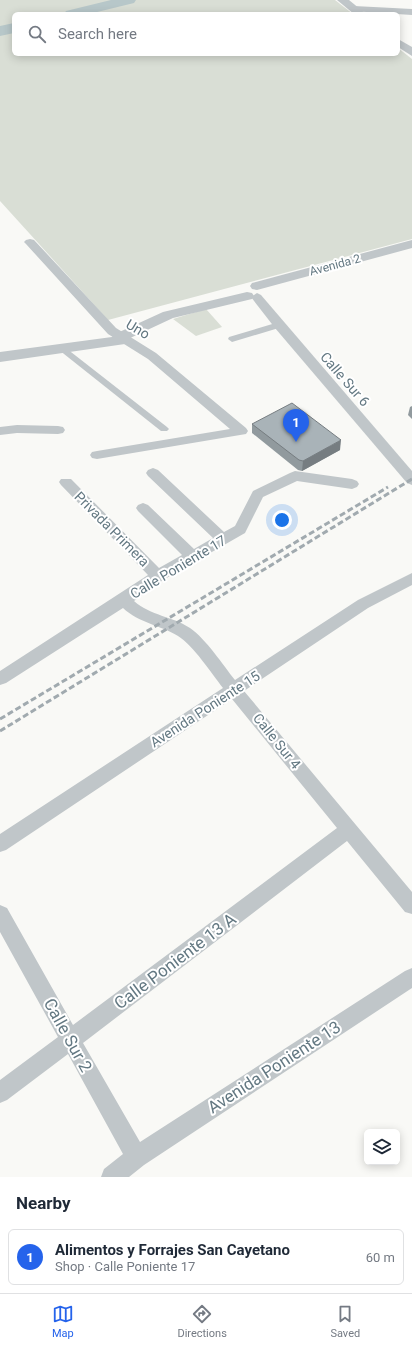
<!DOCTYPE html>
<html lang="en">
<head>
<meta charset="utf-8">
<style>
  body { margin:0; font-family:Roboto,sans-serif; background:#f6f6f7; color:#1f2937 }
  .controls { position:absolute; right:12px; bottom:12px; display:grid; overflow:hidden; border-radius:6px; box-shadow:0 2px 10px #0003 }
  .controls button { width:36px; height:36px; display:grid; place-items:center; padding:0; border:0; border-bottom:1px solid #e0e1e3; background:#fff; color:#1f2937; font:20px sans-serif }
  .you { position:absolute; left:282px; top:520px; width:14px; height:14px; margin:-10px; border:3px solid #fff; border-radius:50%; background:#1a73e8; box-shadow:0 0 0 6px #1a73e833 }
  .badge { display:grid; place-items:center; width:26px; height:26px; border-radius:50%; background:#2563eb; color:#fff; font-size:13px; font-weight:700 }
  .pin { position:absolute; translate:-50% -33px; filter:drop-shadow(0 1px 2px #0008) }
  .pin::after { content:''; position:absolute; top:21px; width:14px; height:12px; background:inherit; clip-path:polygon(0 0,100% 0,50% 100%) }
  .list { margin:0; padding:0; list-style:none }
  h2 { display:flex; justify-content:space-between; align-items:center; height:52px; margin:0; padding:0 16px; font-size:17px }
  h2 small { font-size:13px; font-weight:400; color:#747a83 }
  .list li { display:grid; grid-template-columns:26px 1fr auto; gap:12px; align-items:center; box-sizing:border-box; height:56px; margin:0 8px 8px; padding:0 8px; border:1px solid #e0e1e3; border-radius:6px }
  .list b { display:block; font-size:15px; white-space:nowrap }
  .list p { margin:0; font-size:13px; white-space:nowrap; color:#747a83 }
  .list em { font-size:13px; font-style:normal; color:#747a83 }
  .icon { flex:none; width:22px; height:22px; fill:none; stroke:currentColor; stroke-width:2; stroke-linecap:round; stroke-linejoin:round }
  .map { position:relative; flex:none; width:412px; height:1177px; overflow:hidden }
  .search { position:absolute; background:#fff; box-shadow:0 2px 10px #0003; left:12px; right:12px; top:12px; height:44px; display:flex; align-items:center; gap:10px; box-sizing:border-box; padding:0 14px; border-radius:6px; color:#747a83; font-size:15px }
  .sheet { height:116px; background:#fff }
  nav { display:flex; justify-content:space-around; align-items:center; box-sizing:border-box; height:56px; border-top:1px solid #e0e1e3; background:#fff; font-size:11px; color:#747a83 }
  nav a { display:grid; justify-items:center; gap:2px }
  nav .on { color:#2563eb }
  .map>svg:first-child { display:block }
  .green { fill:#d9ded5 }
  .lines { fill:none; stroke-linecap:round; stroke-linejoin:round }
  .river { fill:#b7c7c9; fill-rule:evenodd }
  .pedestrian { fill:#c0c6c9; fill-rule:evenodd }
  .minor { fill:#c0c6c9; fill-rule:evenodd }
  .tertiary { fill:#c0c6c9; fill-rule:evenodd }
  .rail { stroke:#a1aaaf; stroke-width:3; stroke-dasharray:6 3; stroke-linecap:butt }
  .wall { fill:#919a9e }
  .shaded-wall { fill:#767d81 }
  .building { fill:#a9b3b8; stroke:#767d81 }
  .labels { text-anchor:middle; stroke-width:4; stroke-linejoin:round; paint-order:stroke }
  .far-street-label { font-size:12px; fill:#637882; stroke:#fff }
  .street-label { font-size:14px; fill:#637882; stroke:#fff }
  .near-street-label { font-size:17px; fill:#637882; stroke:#fff }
</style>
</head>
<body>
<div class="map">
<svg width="412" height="1177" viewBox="0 0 412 1177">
  <rect width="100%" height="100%" fill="#f9f9f6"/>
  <g class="green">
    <path d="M0 0H335L353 14H14V54H398V48L412 59V239L108 320 0 201Z"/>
    <path d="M206 309 222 327 196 336 173 319Z"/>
  </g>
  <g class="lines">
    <g class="river">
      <path d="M111 0H136L134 3 89 14H64L66 11Z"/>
      <path d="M14 23V33L0 36V26Z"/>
    </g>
    <g class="pedestrian">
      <path d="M279 322 283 325 282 327 232 342 228 339 229 337Z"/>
      <path d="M62 345 167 427 169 429 167 431H161L59 350 57 348Z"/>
    </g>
    <g class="minor">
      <path d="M354 6 412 9V15L351 11 350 9Z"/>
      <path d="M30 239 34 240 116 328 156 353 246 428 248 431 246 434 97 459 92 458 90 455 92 452 97 451 230 429 148 359 108 334 26 244 24 242 26 240Z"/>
      <path d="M257 293 261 295 412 471V485L407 483 275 328 251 297Z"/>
      <path d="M17 425 58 426 63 427 65 430 63 433 58 434 17 433 0 435V427Z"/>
      <path d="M153 468 158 470 224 532 235 526 253 491 290 473 295 471 352 479 357 481 359 484 357 487 352 489 297 481 263 497 245 533 163 580 134 601C151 616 172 616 190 628 206 639 223 665 235 680L358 600 412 573V585L368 608 244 691 412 892V914L405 912 347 841 83 1043 140 1142 405 971 412 968V988L144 1165 129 1177H101L104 1169 123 1154 68 1054 7 1100 0 1103V1080L58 1037 0 932V905L7 908 73 1025 337 828 232 699 6 850 0 852V834L223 688C212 674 193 645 178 636 160 625 139 623 123 608L6 683 0 685V671L148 575 61 485 59 482 61 479H71L159 568 182 555 138 511 136 508 138 505 143 503 148 505 194 549 213 538 148 476 146 473 148 470Z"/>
    </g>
    <g class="tertiary">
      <path d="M337 0H349L366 14H354Z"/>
      <path d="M398 39 412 47V56L398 47Z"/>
      <path d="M412 240V248L257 290 252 289 250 286 252 283Z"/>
      <path d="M247 292 252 293 254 296 252 299 173 318 128 339 125 344 0 362V352L112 337 115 334 163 312Z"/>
    </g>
    <g class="rail">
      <path d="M0 719 388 487"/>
      <path d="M0 731 412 479"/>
    </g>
  </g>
  <g class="wall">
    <path d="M412 406V419L408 415 410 407Z"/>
    <path d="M252 424 340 450 302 471 298 470 252 433Z"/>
  </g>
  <path class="shaded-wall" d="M341 440 340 450 302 471 303 461Z"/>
  <path class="building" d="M292 403 341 440 303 461 299 460 252 424Z"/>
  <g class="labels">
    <g class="far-street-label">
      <text transform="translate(335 265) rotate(-15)" y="4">Avenida 2</text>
    </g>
    <g class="street-label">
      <text transform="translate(138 329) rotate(31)" y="5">Uno</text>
      <text transform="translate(345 379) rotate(49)" y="5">Calle Sur 6</text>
      <text transform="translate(112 529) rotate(45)" y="5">Privada Primera</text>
      <text transform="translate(178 567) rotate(-31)" y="5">Calle Poniente 17</text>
      <text transform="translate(205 709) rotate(-33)" y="5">Avenida Poniente 15</text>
      <text transform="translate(277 741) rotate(51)" y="5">Calle Sur 4</text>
    </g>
    <g class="near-street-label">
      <text transform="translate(175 961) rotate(-37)" y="6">Calle Poniente 13 A</text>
      <text transform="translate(68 1035) rotate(61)" y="6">Calle Sur 2</text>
      <text transform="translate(274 1067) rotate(-33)" y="6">Avenida Poniente 13</text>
    </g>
  </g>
</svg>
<div class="controls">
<button><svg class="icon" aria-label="layers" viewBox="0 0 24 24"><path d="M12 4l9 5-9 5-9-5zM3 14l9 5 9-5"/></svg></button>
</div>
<div class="you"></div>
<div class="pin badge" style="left:296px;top:442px">1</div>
<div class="search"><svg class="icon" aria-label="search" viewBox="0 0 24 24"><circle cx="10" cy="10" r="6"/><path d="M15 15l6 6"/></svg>Search here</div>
</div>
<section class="sheet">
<h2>Nearby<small></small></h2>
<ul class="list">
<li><span class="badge">1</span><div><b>Alimentos y Forrajes San Cayetano</b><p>Shop · Calle Poniente 17</p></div><em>60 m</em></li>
</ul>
</section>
<nav>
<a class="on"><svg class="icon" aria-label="map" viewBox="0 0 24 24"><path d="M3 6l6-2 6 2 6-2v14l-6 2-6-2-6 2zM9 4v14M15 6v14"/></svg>Map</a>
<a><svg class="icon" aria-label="directions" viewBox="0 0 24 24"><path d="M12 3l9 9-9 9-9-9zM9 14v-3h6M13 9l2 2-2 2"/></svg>Directions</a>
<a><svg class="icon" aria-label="saved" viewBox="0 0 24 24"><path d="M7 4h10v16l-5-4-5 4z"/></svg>Saved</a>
</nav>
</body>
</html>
